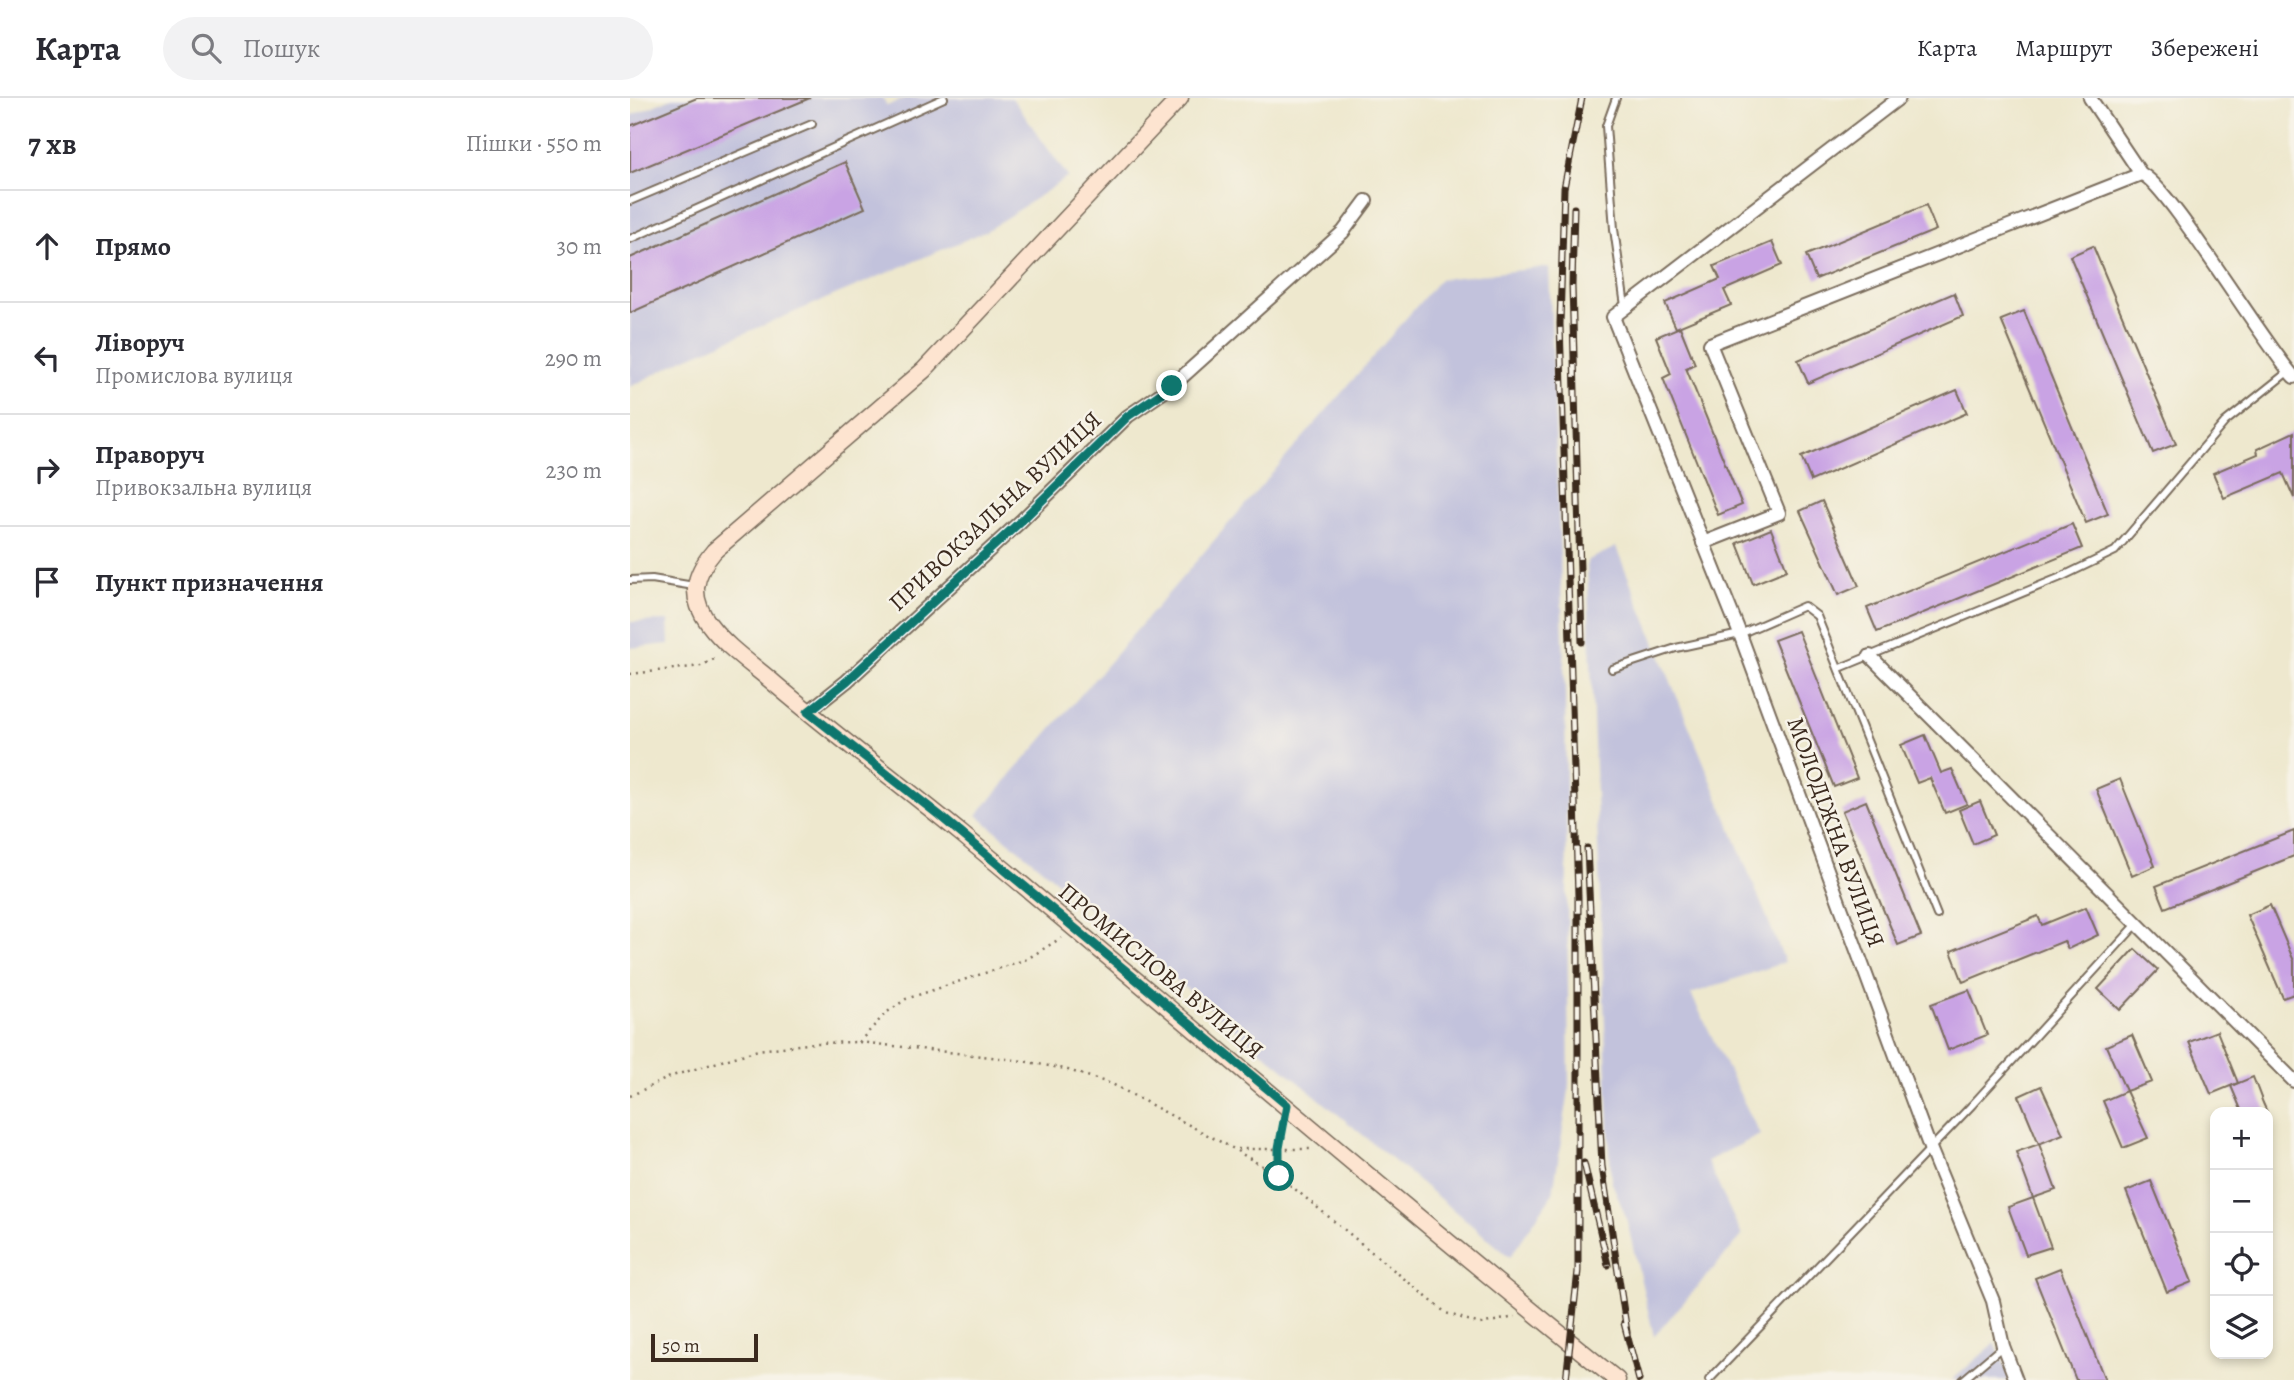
<!DOCTYPE html>
<html lang="uk">
<head>
<meta charset="utf-8">
<style>
  body { margin:0; font-family:Alegreya,serif; background:#f2f2f3; color:#2b2b33 }
  .controls { position:absolute; right:21px; bottom:21px; display:grid; overflow:hidden; border-radius:14px; box-shadow:0 4px 10px #0003 }
  .controls button { width:63px; height:63px; display:grid; place-items:center; padding:0; border:0; border-bottom:2px solid #e1e1e2; background:#fff; color:#2b2b33; font:35px sans-serif }
  .scale { position:absolute; left:21px; bottom:18px; width:107px; box-sizing:border-box; padding-left:7px; border:4px solid #3b2a1e; border-top:0; font-size:19px; line-height:24px; white-space:nowrap; color:#3b2a1e; -webkit-text-stroke:5px #f7f3e8; paint-order:stroke }
  .stop { position:absolute; width:21px; height:21px; margin:-16px; border:5px solid #0f766e; border-radius:50%; background:#fff }
  .stop.end { background:#0f766e; border-color:#fff; box-shadow:0 2px 7px #0008 }
  .list { margin:0; padding:0; list-style:none }
  h2 { display:flex; justify-content:space-between; align-items:center; height:91px; margin:0; padding:0 28px; font-size:30px }
  h2 small { font-size:23px; font-weight:400; color:#7c7c81 }
  .list li { display:grid; grid-template-columns:46px 1fr auto; gap:21px; align-items:center; box-sizing:border-box; height:112px; padding:0 28px; border-top:2px solid #e1e1e2 }
  .list b { display:block; font-size:26px; white-space:nowrap }
  .list p { margin:0; font-size:23px; white-space:nowrap; color:#7c7c81 }
  .list em { font-size:23px; font-style:normal; color:#7c7c81 }
  .icon { flex:none; width:38px; height:38px; fill:none; stroke:currentColor; stroke-width:2; stroke-linecap:round; stroke-linejoin:round }
  .map { position:relative; flex:none; width:1664px; height:1282px; overflow:hidden }
  header { display:flex; align-items:center; gap:42px; box-sizing:border-box; height:98px; padding:0 35px; background:#fff; border-bottom:2px solid #e1e1e2 }
  header strong { font-size:33px }
  nav { display:flex; gap:38px; margin-inline-start:auto; font-size:24px }
  .search { width:490px; height:63px; background:#f2f2f3; display:flex; align-items:center; gap:18px; box-sizing:border-box; padding:0 24px; border-radius:38px; color:#7c7c81; font-size:26px }
  main { display:flex }
  aside { flex:1; background:#fff }
  .map>svg:first-child { display:block }
  .industrial { fill:#c2c2dc }
  .building { fill:#c9a3e4 }
  .lines { fill:none; stroke-linecap:round; stroke-linejoin:round }
  .lane-casing { stroke:#7a6c5c; stroke-width:10 }
  .street-casing { stroke:#7a6c5c; stroke-width:16 }
  .secondary-casing { stroke:#7a6c5c; stroke-width:19 }
  .path { stroke:#7a6c5c; stroke-width:2.5; stroke-dasharray:2 5; stroke-linecap:butt }
  .lane { stroke:#fff; stroke-width:6 }
  .street { stroke:#fff; stroke-width:12 }
  .secondary { stroke:#fde4d0; stroke-width:16 }
  .rail-casing { stroke:#3b2a1e; stroke-width:7 }
  .rail { stroke:#f7f3e8; stroke-width:4.5; stroke-dasharray:13; stroke-linecap:butt }
  .route { stroke:#0f766e; stroke-width:9 }
  .labels { text-anchor:middle; stroke-width:5; stroke-linejoin:round; paint-order:stroke }
  .street-label { font-size:24px; fill:#3b2a1e; stroke:#f7f3e8 }
</style>
</head>
<body>
<header>
<strong>Карта</strong>
<div class="search"><svg class="icon" aria-label="search" viewBox="0 0 24 24"><circle cx="10" cy="10" r="6"/><path d="M15 15l6 6"/></svg>Пошук</div>
<nav><a>Карта</a><a>Маршрут</a><a>Збережені</a></nav>
</header>
<main>
<aside>
<h2>7 хв<small>Пішки · 550 m</small></h2>
<ul class="list">
<li><svg class="icon" aria-label="ahead" viewBox="0 0 24 24"><path d="M12 20V5M6 11l6-6 6 6"/></svg><div><b>Прямо</b></div><em>30 m</em></li>
<li><svg class="icon" aria-label="left" viewBox="0 0 24 24"><path d="M17 20v-9H6M10 6l-5 5 5 5"/></svg><div><b>Ліворуч</b><p>Промислова вулиця</p></div><em>290 m</em></li>
<li><svg class="icon" aria-label="right" viewBox="0 0 24 24"><path d="M7 20v-9h11M14 6l5 5-5 5"/></svg><div><b>Праворуч</b><p>Привокзальна вулиця</p></div><em>230 m</em></li>
<li><svg class="icon" aria-label="arrive" viewBox="0 0 24 24"><path d="M6 21V4h12l-3 4 3 4H6"/></svg><div><b>Пункт призначення</b></div></li>
</ul>
</aside>
<div class="map">
<svg width="1664" height="1282" viewBox="0 0 1664 1282">
  <rect width="100%" height="100%" fill="#f7f3e8"/>
  <filter id="ink" filterUnits="userSpaceOnUse"><feTurbulence type="fractalNoise" baseFrequency=".0143" numOctaves="2"/><feDisplacementMap in="SourceGraphic" scale="14" xChannelSelector="R" yChannelSelector="G"/><feConvolveMatrix kernelMatrix="1 2 1 2 8 2 1 2 1" color-interpolation-filters="sRGB"/></filter>
  <filter id="wash" filterUnits="userSpaceOnUse"><feTurbulence type="fractalNoise" baseFrequency=".00686" numOctaves="4" result="noise"/><feDisplacementMap in="SourceGraphic" scale="28" xChannelSelector="R" yChannelSelector="G"/><feGaussianBlur stdDeviation="1.57" result="paint"/><feColorMatrix in="noise" values="0 0 0 0 0 0 0 0 0 0 0 0 0 0 0 0 0 1.4 0 .05"/><feComposite in="paint" operator="in"/></filter>
  <g filter="url(#wash)">
    <rect width="100%" height="100%" fill="#eee8ce"/>
    <g class="industrial">
      <path d="M42 0H253L257 8 275 0H382L438 79 356 133 54 261 0 289V18Z"/>
      <path d="M919 169 935 593 939 992 923 1095 880 1159 347 717 810 181Z"/>
      <path d="M986 449 1155 864 1061 896 1130 1037 1077 1063 1112 1138 1024 1238 996 1119 981 1082 957 463Z"/>
      <path d="M38 523 39 546 0 550V524Z"/>
      <path d="M1365 1245 1381 1282H1322Z"/>
    </g>
    <g id="blocks">
      <g class="building">
        <path d="M67 0H180L0 75V28Z"/>
        <path d="M215 64 235 110 0 215V160Z"/>
        <path d="M1296 107 1306 132 1186 181 1176 157Z"/>
        <path d="M1142 144 1152 167 1094 192 1101 207 1046 230 1035 205 1090 181 1084 168Z"/>
        <path d="M1463 148 1546 346 1523 355 1440 158Z"/>
        <path d="M1324 195 1333 218 1178 285 1168 262Z"/>
        <path d="M1394 213 1478 416 1456 425 1371 222Z"/>
        <path d="M1050 229 1065 266 1056 270 1112 407 1088 417 1033 280 1041 276 1026 239Z"/>
        <path d="M1327 292 1337 315 1181 383 1171 359Z"/>
        <path d="M1664 334V400L1653 375 1594 400 1583 375 1628 356 1627 351Z"/>
        <path d="M1192 403 1229 488 1208 497 1170 413Z"/>
        <path d="M1442 426 1452 450 1247 534 1237 510Z"/>
        <path d="M1141 431 1157 472 1123 486 1107 445Z"/>
        <path d="M1168 533 1227 680 1204 689 1144 542Z"/>
        <path d="M1295 637 1311 675 1322 671 1337 706 1315 715 1300 680 1287 685 1271 647Z"/>
        <path d="M1490 681 1525 768 1502 778 1466 691Z"/>
        <path d="M1236 703 1291 838 1268 847 1212 713Z"/>
        <path d="M1350 703 1364 737 1343 746 1329 712Z"/>
        <path d="M1664 733V758L1535 810 1526 788Z"/>
        <path d="M1640 807 1664 863V896L1653 900 1617 817Z"/>
        <path d="M1456 809 1468 837 1438 851 1434 843 1333 884 1321 853 1408 818 1412 827Z"/>
        <path d="M1505 851 1528 872 1490 912 1468 891Z"/>
        <path d="M1339 892 1357 937 1318 952 1301 906Z"/>
        <path d="M1587 933 1608 985 1581 996 1559 944Z"/>
        <path d="M1502 937 1522 984 1496 993 1476 948Z"/>
        <path d="M1623 979 1633 1005 1637 1014H1612L1601 988Z"/>
        <path d="M1411 988 1433 1036 1409 1046 1389 998Z"/>
        <path d="M1496 993 1518 1040 1493 1050 1473 1003Z"/>
        <path d="M1409 1046 1426 1092 1403 1100 1386 1054Z"/>
        <path d="M1521 1083 1562 1184 1537 1194 1496 1093Z"/>
        <path d="M1403 1100 1421 1149 1396 1157 1378 1109Z"/>
        <path d="M1430 1170 1475 1282H1446L1405 1180Z"/>
      </g>
    </g>
  </g>
  <g filter="url(#ink)">
    <use href="#blocks" fill-opacity="0" stroke="#7a6c5c" stroke-width="2"/>
    <g class="lines">
      <g class="lane-casing">
        <g id="lane">
          <path d="M986 0 976 28 984 131 995 208"/>
          <path d="M0 103 182 26"/>
          <path d="M0 141 314 0"/>
          <path d="M0 482 22 481 64 488"/>
          <path d="M1210 570 1431 479 1485 453 1595 324 1659 273"/>
          <path d="M982 571 1046 550 1110 536 1174 508 1187 518 1307 817"/>
          <path d="M1079 1282 1342 1007 1507 826"/>
          <path d="M1333 1282 1373 1248"/>
        </g>
      </g>
      <g class="street-casing">
        <g id="street">
          <path d="M1269 0 983 219 1110 536 1300 1050 1363 1203 1373 1248 1386 1282"/>
          <path d="M1460 0 1511 76C1535 82 1635 248 1664 279"/>
          <path d="M1073 445 1149 415 1080 246 1511 76"/>
          <path d="M1240 558 1664 983"/>
          <path d="M178 614 217 583 391 423 498 318 542 288 713 134 736 103"/>
        </g>
      </g>
      <g class="secondary-casing">
        <path id="secondary" d="M550 0 294 272 84 453C63 478 59 499 79 526 96 549 123 567 145 586 206 638 271 686 333 737 551 919 766 1104 987 1282"/>
      </g>
      <g class="path">
        <path d="M0 576 71 568 88 559"/>
        <path d="M229 944 256 915 276 901 397 861 431 840"/>
        <path d="M0 998 42 978 128 952 185 945 229 944 387 962 435 971 482 986 604 1051H681"/>
        <path d="M607 1053 649 1078 816 1215 850 1226 885 1219"/>
        <path d="M649 1077 653 1024"/>
      </g>
      <use href="#lane" class="lane"/>
      <use href="#street" class="street"/>
      <use href="#secondary" class="secondary"/>
      <g class="rail-casing">
        <g id="rail">
          <path d="M944 110 942 187 952 544"/>
          <path d="M957 750 972 1068 997 1234"/>
          <path d="M954 1065 978 1167"/>
          <path d="M994 1225 1009 1282"/>
          <path d="M936 1282 948 1173V798L930 226 934 90 952 0"/>
        </g>
      </g>
      <use href="#rail" class="rail"/>
    </g>
  </g>
  <g class="lines" filter="url(#ink)">
    <path class="route" d="M542 288 498 318 391 423 217 583 178 614 309 717 657 1007 649 1050V1078"/>
  </g>
  <g class="labels">
    <g class="street-label">
      <text transform="translate(365 413) rotate(-43)" y="8">ПРИВОКЗАЛЬНА ВУЛИЦЯ</text>
      <text transform="translate(1206 734) rotate(70)" y="8">МОЛОДІЖНА ВУЛИЦЯ</text>
      <text transform="translate(531 873) rotate(40)" y="8">ПРОМИСЛОВА ВУЛИЦЯ</text>
    </g>
  </g>
</svg>
<div class="controls">
<button>+</button>
<button>−</button>
<button><svg class="icon" aria-label="locate" viewBox="0 0 24 24"><circle cx="12" cy="12" r="6"/><path d="M12 2v4M12 18v4M2 12h4M18 12h4"/></svg></button>
<button><svg class="icon" aria-label="layers" viewBox="0 0 24 24"><path d="M12 4l9 5-9 5-9-5zM3 14l9 5 9-5"/></svg></button>
</div>
<div class="scale">50 m</div>
<div class="stop" style="left:649px;top:1078px"></div>
<div class="stop end" style="left:542px;top:288px"></div>
</div>
</main>
</body>
</html>
